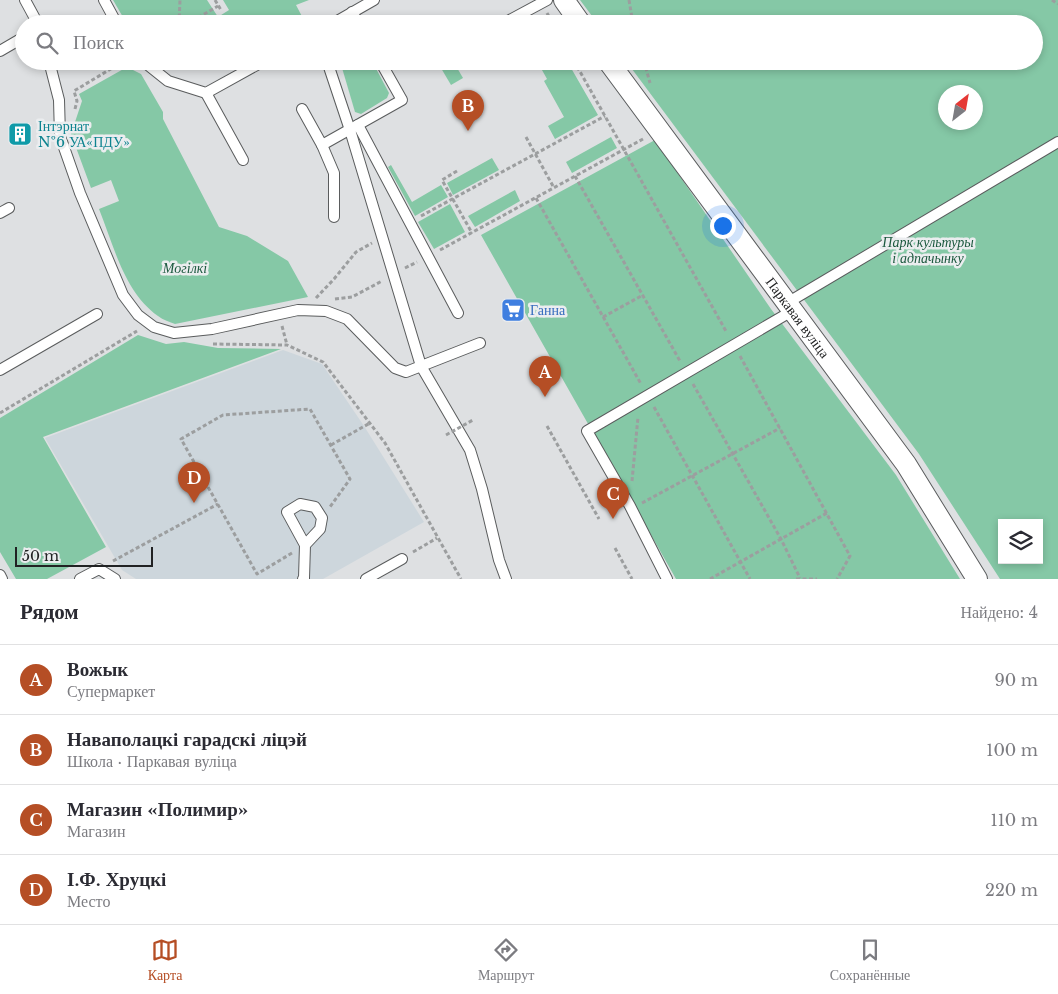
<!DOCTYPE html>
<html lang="ru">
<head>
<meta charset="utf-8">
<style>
  body { margin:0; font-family:"Libre Baskerville",serif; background:#f2f2f3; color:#2b2b33 }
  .controls { position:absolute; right:15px; bottom:15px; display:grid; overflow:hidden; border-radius:0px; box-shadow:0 2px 8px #0003 }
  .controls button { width:45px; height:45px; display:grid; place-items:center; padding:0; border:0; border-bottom:1px solid #e1e1e2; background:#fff; color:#2b2b33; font:25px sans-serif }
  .compass { position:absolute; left:938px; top:85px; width:45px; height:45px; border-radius:50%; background:#fff; box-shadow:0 2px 8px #0003; rotate:31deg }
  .scale { position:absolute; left:15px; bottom:12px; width:138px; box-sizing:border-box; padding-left:5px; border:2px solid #212223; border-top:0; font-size:14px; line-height:18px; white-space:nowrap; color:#212223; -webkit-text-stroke:4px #ebedef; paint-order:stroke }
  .you { position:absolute; left:722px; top:225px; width:18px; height:18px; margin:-12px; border:4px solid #fff; border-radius:50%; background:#1a73e8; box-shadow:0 0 0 8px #1a73e833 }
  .badge { display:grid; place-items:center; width:32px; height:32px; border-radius:50%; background:#b54e25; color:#fff; font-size:16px; font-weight:700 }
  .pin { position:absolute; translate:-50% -41px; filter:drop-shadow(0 1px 2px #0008) }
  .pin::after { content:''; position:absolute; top:26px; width:18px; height:15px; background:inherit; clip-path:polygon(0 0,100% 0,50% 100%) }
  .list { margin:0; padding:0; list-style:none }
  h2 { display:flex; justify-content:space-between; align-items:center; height:65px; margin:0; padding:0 20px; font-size:21px }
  h2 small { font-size:16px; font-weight:400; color:#7c7c81 }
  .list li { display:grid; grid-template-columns:32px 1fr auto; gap:15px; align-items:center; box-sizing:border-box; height:70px; padding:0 20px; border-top:1px solid #e1e1e2 }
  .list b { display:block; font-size:19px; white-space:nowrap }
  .list p { margin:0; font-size:16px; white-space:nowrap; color:#7c7c81 }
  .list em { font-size:16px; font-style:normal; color:#7c7c81 }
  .icon { flex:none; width:28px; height:28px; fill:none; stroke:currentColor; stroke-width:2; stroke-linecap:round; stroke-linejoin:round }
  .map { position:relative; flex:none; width:1058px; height:579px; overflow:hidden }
  .search { position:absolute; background:#fff; box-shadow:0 2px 8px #0003; left:15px; right:15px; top:15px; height:55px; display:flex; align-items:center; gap:12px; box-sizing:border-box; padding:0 18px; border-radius:28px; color:#7c7c81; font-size:19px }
  .sheet { height:345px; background:#fff }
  nav { display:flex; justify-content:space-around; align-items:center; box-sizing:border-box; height:70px; border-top:1px solid #e1e1e2; background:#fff; font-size:14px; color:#7c7c81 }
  nav a { display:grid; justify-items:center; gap:2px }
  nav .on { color:#b54e25 }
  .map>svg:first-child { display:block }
  .built { fill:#cdd6dc }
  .green { fill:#85c8a6; fill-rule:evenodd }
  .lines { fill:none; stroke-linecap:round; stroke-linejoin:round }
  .lane-casing { stroke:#5a5c5d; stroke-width:12 }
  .street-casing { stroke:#5a5c5d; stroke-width:22 }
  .path { stroke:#9c9e9f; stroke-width:3; stroke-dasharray:4 2.5; stroke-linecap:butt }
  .lane { stroke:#fff; stroke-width:10 }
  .street { stroke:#fff; stroke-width:20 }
  .path-bridge { stroke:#9c9e9f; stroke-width:3; stroke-dasharray:4 2.5; stroke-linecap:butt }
  .labels { text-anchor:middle; stroke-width:5; stroke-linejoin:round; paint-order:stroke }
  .culture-label { font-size:14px; fill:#0d838f; stroke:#ebedef; text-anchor:start }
  .park-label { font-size:14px; font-style:italic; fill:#1c593f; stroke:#ebedef }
  .shop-label { font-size:14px; fill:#366cbe; stroke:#ebedef; text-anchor:start }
  .street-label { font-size:14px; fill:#212223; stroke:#ebedef }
</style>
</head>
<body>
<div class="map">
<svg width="1058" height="579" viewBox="0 0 1058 579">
  <rect width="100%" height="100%" fill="#dee0e2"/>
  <path class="built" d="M283 350 322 364 364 426 424 522 323 579H136L122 570 45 438Z"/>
  <g class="green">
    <path d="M113 0H207L218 17 229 10 223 0H309L296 5 306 24H127Z"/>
    <path d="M580 0H1058V579H1000L919 454 626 61H1034V24H598ZM946 92H976V122H946ZM1002 523H1039V560H1002Z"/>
    <path d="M165 61H219L209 68H180Z"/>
    <path d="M340 61H372L389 93 387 98 361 114 355 112Z"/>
    <path d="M441 61H453L463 78 451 85 438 63Z"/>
    <path d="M537 61H567L598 115 555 139 548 126 564 117 544 81 547 79Z"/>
    <path d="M127 67 141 74 163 112V119L219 227 247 236 288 261 308 297 175 324C170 322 163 320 158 316 124 292 114 246 99 209L119 201 111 180 91 188 71 134 82 101 79 94Z"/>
    <path d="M611 137 617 148 572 173 566 162Z"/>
    <path d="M655 140 771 309 896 475 960 579H676L481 235Z"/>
    <path d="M492 158 499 170 453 195 447 183Z"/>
    <path d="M391 165 412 202 441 185 448 197 415 216 388 167Z"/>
    <path d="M515 190 520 201 475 227 468 216Z"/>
    <path d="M450 204 465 232 434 249 418 222Z"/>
    <path d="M138 335 166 344 184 342 218 348 281 349 43 437 106 547 47 579H16L0 552V418Z"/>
  </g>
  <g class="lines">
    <g class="lane-casing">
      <g id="lane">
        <path d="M25 0 38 24"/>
        <path d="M104 0 117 24"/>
        <path d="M352 12 359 24"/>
        <path d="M508 21 547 0"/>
        <path d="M332 24 374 0"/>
        <path d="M0 51 24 37"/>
        <path d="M49 61 59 100 60 136 80 193 123 295 138 315 154 327 174 333 212 329 298 310 326 311 347 319 395 368 406 372 480 343"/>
        <path d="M143 61 168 81 206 93 264 61"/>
        <path d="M327 61 350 130 421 366 470 450 482 489 499 560 506 579"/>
        <path d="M206 93 243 160"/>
        <path d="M302 109 322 145 334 173V217"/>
        <path d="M358 125 458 313"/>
        <path d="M322 145 402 100 380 61"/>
        <path d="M0 213 9 208"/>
        <path d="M787 303 1058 142"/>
        <path d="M0 370 97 314"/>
        <path d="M0 575 2 579"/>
        <path d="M80 579 99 569 115 579"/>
        <path d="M303 579 304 578 305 545 287 512 300 504 315 507 322 518 320 529 305 545"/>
        <path d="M366 579 402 559"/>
        <path d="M667 579 630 506 587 431 792 311"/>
      </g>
    </g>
    <g class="street-casing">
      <g id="street">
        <path d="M564 0 581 24"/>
        <path id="s1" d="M608 61 906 464 977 579"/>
      </g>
    </g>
    <g class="path">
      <path d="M215 0 221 10"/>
      <path d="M629 0 633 24"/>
      <path d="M1052 0 1058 4"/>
      <path d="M547 13 553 24"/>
      <path d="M179 24 180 0"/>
      <path d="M187 24 218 6"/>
      <path d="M574 61 727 333"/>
      <path d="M644 61 650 83"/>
      <path d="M75 109 77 101 74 91 124 61"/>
      <path d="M526 137 554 188"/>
      <path d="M457 171 442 180 472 233"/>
      <path d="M575 176 680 361"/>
      <path d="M536 198 641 384"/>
      <path d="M421 216 605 116"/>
      <path d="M440 250 643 139"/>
      <path d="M405 268 417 262"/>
      <path d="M316 298 334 279 356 252 372 243"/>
      <path d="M335 299 352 297 382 281"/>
      <path d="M603 317 643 295"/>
      <path d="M282 326 287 345"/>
      <path d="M213 344 287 345 323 362 385 443 461 579"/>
      <path d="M740 356 850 556 837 579"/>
      <path d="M693 384 781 539 800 578"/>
      <path d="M654 407 750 579"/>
      <path d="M0 413 137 331"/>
      <path d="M547 426 599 519"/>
      <path d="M331 445 370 423"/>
      <path d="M632 481 638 417"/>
      <path d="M642 503 780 428"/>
      <path d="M615 548 632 579"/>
      <path d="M413 552 437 538"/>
      <path d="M292 553 257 574 181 439 223 415 310 409 350 479 330 507"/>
      <path d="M113 561 218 504"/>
      <path d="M710 579 827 513"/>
      <path d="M796 579H817"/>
    </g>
    <use href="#lane" class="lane"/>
    <use href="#street" class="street"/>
    <path class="path-bridge" d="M446 435 473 420"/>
  </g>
  <defs>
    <g id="building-square" transform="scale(1.25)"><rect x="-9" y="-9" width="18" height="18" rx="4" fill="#0f9aa8" stroke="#ebedef"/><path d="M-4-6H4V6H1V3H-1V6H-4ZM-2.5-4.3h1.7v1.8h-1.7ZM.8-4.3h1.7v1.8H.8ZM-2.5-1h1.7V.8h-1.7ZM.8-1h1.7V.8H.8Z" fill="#fff"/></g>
    <g id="supermarket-square" transform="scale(1.25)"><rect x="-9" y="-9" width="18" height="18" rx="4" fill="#3f7fe0" stroke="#ebedef"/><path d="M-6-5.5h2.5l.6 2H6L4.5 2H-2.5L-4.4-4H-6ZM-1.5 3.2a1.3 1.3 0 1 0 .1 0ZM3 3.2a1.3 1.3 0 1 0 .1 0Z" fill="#fff"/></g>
  </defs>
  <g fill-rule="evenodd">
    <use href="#building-square" x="20" y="134"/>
    <use href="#supermarket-square" x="513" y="310"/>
  </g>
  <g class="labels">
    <g class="culture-label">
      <text x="38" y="131">Інтэрнат<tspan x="38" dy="16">№6 УА«ПДУ»</tspan></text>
    </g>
    <g class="park-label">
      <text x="928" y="247">Парк культуры<tspan x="928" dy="16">і адпачынку</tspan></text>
      <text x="185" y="273">Могілкі</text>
    </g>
    <g class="shop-label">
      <text x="530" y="315">Ганна</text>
    </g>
    <g class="street-label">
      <text dy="5" stroke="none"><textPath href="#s1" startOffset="319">Паркавая вуліца</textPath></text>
    </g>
  </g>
</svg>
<div class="controls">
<button><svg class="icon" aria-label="layers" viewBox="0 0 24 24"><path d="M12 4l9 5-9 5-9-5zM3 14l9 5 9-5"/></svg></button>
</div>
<svg class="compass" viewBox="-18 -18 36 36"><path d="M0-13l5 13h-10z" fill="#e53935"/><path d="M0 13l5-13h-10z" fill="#7c7c81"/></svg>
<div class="scale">50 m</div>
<div class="you"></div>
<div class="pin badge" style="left:545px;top:397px">A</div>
<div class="pin badge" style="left:468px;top:131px">B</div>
<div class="pin badge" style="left:613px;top:519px">C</div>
<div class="pin badge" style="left:194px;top:503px">D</div>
<div class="search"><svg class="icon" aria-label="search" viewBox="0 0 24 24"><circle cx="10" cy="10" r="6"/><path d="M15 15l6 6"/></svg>Поиск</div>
</div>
<section class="sheet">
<h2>Рядом<small>Найдено: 4</small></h2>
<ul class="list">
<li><span class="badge">A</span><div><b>Вожык</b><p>Супермаркет</p></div><em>90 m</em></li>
<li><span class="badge">B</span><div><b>Наваполацкі гарадскі ліцэй</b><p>Школа · Паркавая вуліца</p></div><em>100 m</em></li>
<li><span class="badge">C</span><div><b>Магазин «Полимир»</b><p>Магазин</p></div><em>110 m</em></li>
<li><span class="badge">D</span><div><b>І.Ф. Хруцкі</b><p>Место</p></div><em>220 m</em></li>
</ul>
</section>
<nav>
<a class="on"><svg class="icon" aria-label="map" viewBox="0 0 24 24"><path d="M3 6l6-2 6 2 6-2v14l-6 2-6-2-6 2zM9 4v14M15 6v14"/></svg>Карта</a>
<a><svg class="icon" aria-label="directions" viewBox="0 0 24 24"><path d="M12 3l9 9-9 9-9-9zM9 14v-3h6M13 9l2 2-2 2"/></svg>Маршрут</a>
<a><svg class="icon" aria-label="saved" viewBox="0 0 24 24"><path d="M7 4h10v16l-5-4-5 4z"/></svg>Сохранённые</a>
</nav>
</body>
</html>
